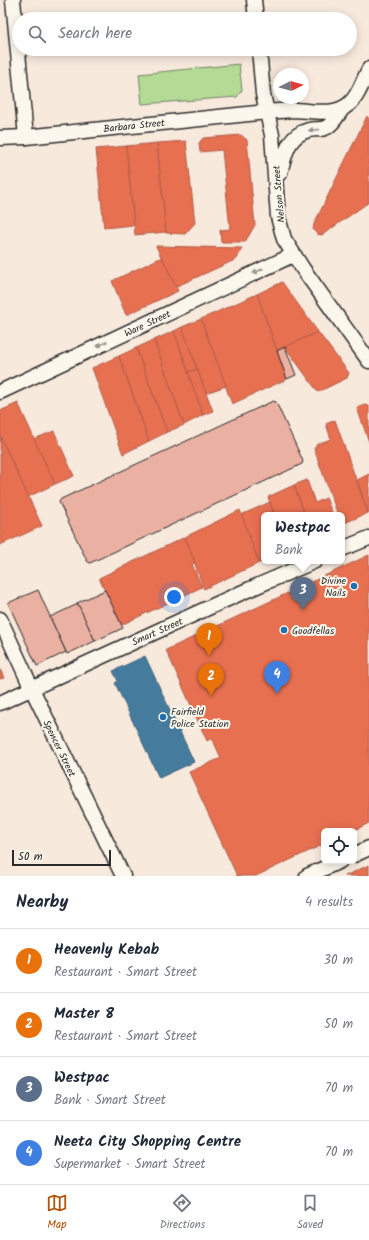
<!DOCTYPE html>
<html lang="en">
<head>
<meta charset="utf-8">
<style>
  body { margin:0; font-family:Kalam,sans-serif; background:#f2f2f3; color:#1f2937 }
  .controls { position:absolute; right:12px; bottom:12px; display:grid; overflow:hidden; border-radius:6px; box-shadow:0 2px 10px #0003 }
  .controls button { width:36px; height:36px; display:grid; place-items:center; padding:0; border:0; border-bottom:1px solid #e0e1e3; background:#fff; color:#1f2937; font:20px sans-serif }
  .compass { position:absolute; left:273px; top:68px; width:36px; height:36px; border-radius:50%; background:#fff; box-shadow:0 2px 10px #0003; rotate:84deg }
  .scale { position:absolute; left:12px; bottom:10px; width:99px; box-sizing:border-box; padding-left:4px; border:2px solid #2b2b2b; border-top:0; font-size:11px; line-height:14px; white-space:nowrap; color:#2b2b2b; -webkit-text-stroke:3px #fbf7ec; paint-order:stroke }
  .you { position:absolute; left:174px; top:597px; width:14px; height:14px; margin:-10px; border:3px solid #fff; border-radius:50%; background:#1a73e8; box-shadow:0 0 0 6px #1a73e833 }
  .badge { display:grid; place-items:center; width:26px; height:26px; border-radius:50%; background:#b45309; color:#fff; font-size:13px; font-weight:700 }
  .pin { position:absolute; translate:-50% -33px; filter:drop-shadow(0 1px 2px #0008) }
  .pin::after { content:''; position:absolute; top:21px; width:14px; height:12px; background:inherit; clip-path:polygon(0 0,100% 0,50% 100%) }
  .popup { position:absolute; left:261px; top:512px; width:84px; height:52px; box-sizing:border-box; display:grid; place-content:center; border-radius:6px; background:#fff; filter:drop-shadow(0 1px 3px #0005); font-size:13px; white-space:nowrap; color:#747a83 }
  .popup b { font-size:15px; color:#1f2937 }
  .popup::after { content:''; position:absolute; left:50%; top:100%; margin-left:-8px; border:8px solid transparent; border-top-color:#fff }
  .list { margin:0; padding:0; list-style:none }
  h2 { display:flex; justify-content:space-between; align-items:center; height:52px; margin:0; padding:0 16px; font-size:17px }
  h2 small { font-size:13px; font-weight:400; color:#747a83 }
  .list li { display:grid; grid-template-columns:26px 1fr auto; gap:12px; align-items:center; box-sizing:border-box; height:64px; padding:0 16px; border-top:1px solid #e0e1e3 }
  .list b { display:block; font-size:15px; white-space:nowrap }
  .list p { margin:0; font-size:13px; white-space:nowrap; color:#747a83 }
  .list em { font-size:13px; font-style:normal; color:#747a83 }
  .icon { flex:none; width:22px; height:22px; fill:none; stroke:currentColor; stroke-width:2; stroke-linecap:round; stroke-linejoin:round }
  .map { position:relative; flex:none; width:369px; height:876px; overflow:hidden }
  .search { position:absolute; background:#fff; box-shadow:0 2px 10px #0003; left:12px; right:12px; top:12px; height:44px; display:flex; align-items:center; gap:10px; box-sizing:border-box; padding:0 14px; border-radius:22px; color:#747a83; font-size:15px }
  .sheet { height:308px; background:#fff }
  nav { display:flex; justify-content:space-around; align-items:center; box-sizing:border-box; height:56px; border-top:1px solid #e0e1e3; background:#fff; font-size:11px; color:#747a83 }
  nav a { display:grid; justify-items:center; gap:2px }
  nav .on { color:#b45309 }
  .map>svg:first-child { display:block }
  .green { fill:#b4da96; stroke:#708260 }
  .shops { fill:#e76f51; stroke:#af5b46 }
  .public { fill:#457b9d; stroke:#3d637b }
  .building { fill:#eab1a2; stroke:#2b2b2b }
  .lines { fill:none; stroke-linecap:round; stroke-linejoin:round }
  .minor-casing { stroke:#2b2b2b; stroke-width:17 }
  .minor { stroke:#fbf7ec; stroke-width:14 }
  .oneway { fill:#93918c }
  .poi-dot { fill:#1f6fb2; stroke:#fbf7ec; stroke-width:1.5 }
  .labels { text-anchor:middle; stroke-width:4; stroke-linejoin:round; paint-order:stroke }
  .street-label { font-size:10px; fill:#2b2b2b; stroke:#fbf7ec }
  .poi-label { font-size:10px; fill:#2b2b2b; stroke:#fbf7ec; text-anchor:start }
</style>
</head>
<body>
<div class="map">
<svg width="369" height="876" viewBox="0 0 369 876">
  <rect width="100%" height="100%" fill="#f8e9dd"/>
  <filter id="ink" filterUnits="userSpaceOnUse"><feTurbulence type="fractalNoise" baseFrequency=".025" numOctaves="2"/><feDisplacementMap in="SourceGraphic" scale="8" xChannelSelector="R" yChannelSelector="G"/><feConvolveMatrix kernelMatrix="1 2 1 2 8 2 1 2 1" color-interpolation-filters="sRGB"/></filter>
  <g filter="url(#ink)">
    <path class="green" d="M239 64 242 90 237 97 142 104 139 74Z"/>
    <g class="shops">
      <path d="M367 116 369 119V202L325 233 322 235 317 234 313 230 314 224Z"/>
      <path d="M241 135 247 140 255 225 245 242H221L220 230 230 229 222 150 200 152 199 143 203 138Z"/>
      <path d="M186 141 195 223 185 234 166 233 157 143Z"/>
      <path d="M157 143 166 232 135 235 126 146Z"/>
      <path d="M126 146 134 225 104 228 96 149Z"/>
      <path d="M156 246 242 248 237 259 175 287Z"/>
      <path d="M162 257 178 291 126 315 112 281Z"/>
      <path d="M282 282 318 332 277 351 257 294Z"/>
      <path d="M257 294 287 379 232 404 201 319Z"/>
      <path d="M201 319 226 386 206 393 182 327Z"/>
      <path d="M182 327 197 369 188 372 174 331Z"/>
      <path d="M174 331 203 415 184 425 154 340Z"/>
      <path d="M318 332 349 373 347 378 318 392 285 347Z"/>
      <path d="M154 340 184 425 167 432 136 348Z"/>
      <path d="M136 348 167 432 149 441 119 356Z"/>
      <path d="M119 356 149 441 123 454 92 368Z"/>
      <path d="M197 369 213 411 203 415 188 372Z"/>
      <path d="M18 403 55 484 28 497 0 436V411Z"/>
      <path d="M364 405 369 406V442L357 408Z"/>
      <path d="M335 420 368 513 342 524V515H338L314 449 317 444 331 439 326 424Z"/>
      <path d="M54 431 74 476 55 484 34 439Z"/>
      <path d="M0 436 42 526 0 545Z"/>
      <path d="M369 474V512L368 513 357 480Z"/>
      <path d="M307 480 315 503 326 498 333 515H305L294 485Z"/>
      <path d="M294 485 305 515H274L268 497Z"/>
      <path d="M270 502 274 515H264V561L259 563 241 515Z"/>
      <path d="M240 510 259 563 204 589 185 537Z"/>
      <path d="M185 537 195 563 192 564 202 587 121 625 99 578Z"/>
      <path d="M369 555V823L353 831H324V844L256 876H237L189 772 221 758 212 738 207 741 166 650Z"/>
      <path d="M0 669 4 678 0 679Z"/>
      <path d="M369 865V876H345Z"/>
    </g>
    <path class="public" d="M145 656 194 762 159 778 115 683 118 681 113 671Z"/>
    <g class="building">
      <path d="M285 347 296 375 287 379 277 351Z"/>
      <path d="M273 401 276 402 303 461 302 464 90 563 87 561 59 502 61 499Z"/>
      <path d="M38 590 66 652 37 666 8 603Z"/>
      <path d="M105 590 123 628 95 641 77 603Z"/>
      <path d="M78 604 95 641 67 654 50 617Z"/>
    </g>
    <g class="lines">
      <g class="minor-casing">
        <g id="minor">
          <path d="M13 0 26 137"/>
          <path d="M254 0 256 19"/>
          <path d="M259 49 263 94 272 135 278 217 284 239 303 269 369 361"/>
          <path d="M0 138 26 137 267 112C275 111 284 111 292 110 310 110 334 117 349 104 359 96 363 80 369 69"/>
          <path d="M280 173C285 154 288 135 309 130 315 128 321 131 327 127 334 123 338 114 343 108"/>
          <path d="M0 392 293 255"/>
          <path d="M342 549 369 538"/>
          <path d="M0 619 32 689 123 876"/>
          <path d="M0 703 243 592 315 561"/>
          <path d="M354 855 369 848"/>
          <path d="M307 876 340 861"/>
        </g>
      </g>
      <use href="#minor" class="minor"/>
    </g>
    <defs><path id="oneway-solid" d="M-6-.8H1V-3.2L6.5 0L1 3.2V.8H-6Z"/></defs>
    <g class="oneway">
      <use href="#oneway-solid" transform="translate(314 130) rotate(176)"/>
      <use href="#oneway-solid" transform="translate(258 271) rotate(155)"/>
      <use href="#oneway-solid" transform="translate(102 344) rotate(155)"/>
    </g>
  </g>
  <g class="poi-dot">
    <circle cx="354" cy="586" r="4"/>
    <circle cx="284" cy="630" r="4"/>
    <circle cx="163" cy="717" r="4"/>
  </g>
  <g class="labels">
    <g class="street-label">
      <text transform="translate(134 125) rotate(-6)" y="4">Barbara Street</text>
      <text transform="translate(278 194) rotate(-95)" y="4">Nelson Street</text>
      <text transform="translate(147 323) rotate(-25)" y="4">Ware Street</text>
      <text transform="translate(157 631) rotate(-24)" y="4">Smart Street</text>
      <text transform="translate(60 748) rotate(64)" y="4">Spencer Street</text>
    </g>
    <g class="poi-label">
      <text x="346" y="584" text-anchor="end">Divine<tspan x="346" dy="12">Nails</tspan></text>
      <text x="292" y="634">Goodfellas</text>
      <text x="171" y="715">Fairfield<tspan x="171" dy="12">Police Station</tspan></text>
    </g>
  </g>
</svg>
<div class="controls">
<button><svg class="icon" aria-label="locate" viewBox="0 0 24 24"><circle cx="12" cy="12" r="6"/><path d="M12 2v4M12 18v4M2 12h4M18 12h4"/></svg></button>
</div>
<svg class="compass" viewBox="-18 -18 36 36"><path d="M0-13l5 13h-10z" fill="#e53935"/><path d="M0 13l5-13h-10z" fill="#747a83"/></svg>
<div class="scale">50 m</div>
<div class="you"></div>
<div class="pin badge" style="left:209px;top:656px;background:#e8710a">1</div>
<div class="pin badge" style="left:211px;top:696px;background:#e8710a">2</div>
<div class="pin badge" style="left:303px;top:610px;background:#5c6f8a">3</div>
<div class="popup"><b>Westpac</b>Bank</div>
<div class="pin badge" style="left:277px;top:694px;background:#3f7fe0">4</div>
<div class="search"><svg class="icon" aria-label="search" viewBox="0 0 24 24"><circle cx="10" cy="10" r="6"/><path d="M15 15l6 6"/></svg>Search here</div>
</div>
<section class="sheet">
<h2>Nearby<small>4 results</small></h2>
<ul class="list">
<li><span class="badge" style="background:#e8710a">1</span><div><b>Heavenly Kebab</b><p>Restaurant · Smart Street</p></div><em>30 m</em></li>
<li><span class="badge" style="background:#e8710a">2</span><div><b>Master 8</b><p>Restaurant · Smart Street</p></div><em>50 m</em></li>
<li><span class="badge" style="background:#5c6f8a">3</span><div><b>Westpac</b><p>Bank · Smart Street</p></div><em>70 m</em></li>
<li><span class="badge" style="background:#3f7fe0">4</span><div><b>Neeta City Shopping Centre</b><p>Supermarket · Smart Street</p></div><em>70 m</em></li>
</ul>
</section>
<nav>
<a class="on"><svg class="icon" aria-label="map" viewBox="0 0 24 24"><path d="M3 6l6-2 6 2 6-2v14l-6 2-6-2-6 2zM9 4v14M15 6v14"/></svg>Map</a>
<a><svg class="icon" aria-label="directions" viewBox="0 0 24 24"><path d="M12 3l9 9-9 9-9-9zM9 14v-3h6M13 9l2 2-2 2"/></svg>Directions</a>
<a><svg class="icon" aria-label="saved" viewBox="0 0 24 24"><path d="M7 4h10v16l-5-4-5 4z"/></svg>Saved</a>
</nav>
</body>
</html>
